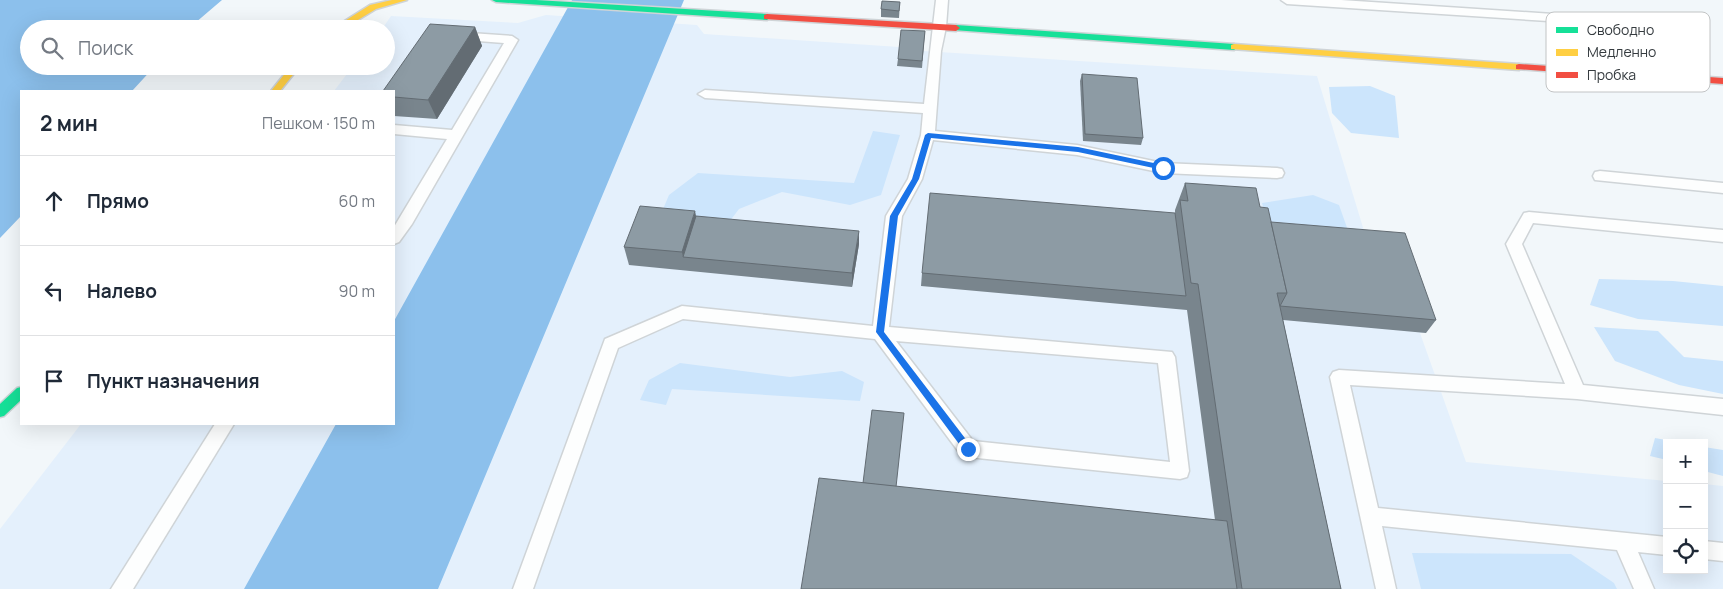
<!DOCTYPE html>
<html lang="ru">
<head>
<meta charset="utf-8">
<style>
  body { margin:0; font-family:Manrope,sans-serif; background:#f2f2f3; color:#1f2937 }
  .controls { position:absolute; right:15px; bottom:15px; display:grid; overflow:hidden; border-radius:0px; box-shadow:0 5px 20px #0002 }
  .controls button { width:45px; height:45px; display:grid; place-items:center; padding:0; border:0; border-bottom:1px solid #e0e1e3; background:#fff; color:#1f2937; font:25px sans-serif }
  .stop { position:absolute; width:15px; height:15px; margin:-11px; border:4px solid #1a73e8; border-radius:50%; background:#fff }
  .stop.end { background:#1a73e8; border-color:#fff; box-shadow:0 1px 5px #0008 }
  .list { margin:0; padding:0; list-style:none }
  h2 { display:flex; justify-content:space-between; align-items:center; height:65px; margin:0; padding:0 20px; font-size:21px }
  h2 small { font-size:16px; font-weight:400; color:#747a83 }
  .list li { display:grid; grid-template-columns:32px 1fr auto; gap:15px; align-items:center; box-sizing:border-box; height:90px; padding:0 20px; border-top:1px solid #e0e1e3 }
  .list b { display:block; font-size:19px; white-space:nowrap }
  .list em { font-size:16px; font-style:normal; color:#747a83 }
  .icon { flex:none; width:28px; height:28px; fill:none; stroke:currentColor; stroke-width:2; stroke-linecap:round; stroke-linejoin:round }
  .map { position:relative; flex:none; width:1723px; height:589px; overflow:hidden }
  .search { position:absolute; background:#fff; box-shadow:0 5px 20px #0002; left:20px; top:20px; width:375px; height:55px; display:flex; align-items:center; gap:12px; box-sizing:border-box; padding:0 18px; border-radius:28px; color:#747a83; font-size:19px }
  .panel { position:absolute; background:#fff; box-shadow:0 5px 20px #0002; left:20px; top:90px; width:375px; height:335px; border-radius:0px }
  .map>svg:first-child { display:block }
  .built { fill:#e4f0fc }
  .green { fill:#cce5fc }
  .water { fill:#8cc0ec }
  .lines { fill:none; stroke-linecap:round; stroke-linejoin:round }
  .lane-casing { stroke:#cfd4d7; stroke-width:3 }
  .fast-casing { stroke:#cfd4d7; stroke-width:3 }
  .slow-casing { stroke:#cfd4d7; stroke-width:3 }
  .jam-casing { stroke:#cfd4d7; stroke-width:3 }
  .lane { fill:#fdfefe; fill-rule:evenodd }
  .fast { fill:#16e098; fill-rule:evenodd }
  .slow { fill:#ffcf43; fill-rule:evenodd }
  .jam { fill:#f24e42; fill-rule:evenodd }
  .wall { fill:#79858d }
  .shaded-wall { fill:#636c73 }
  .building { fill:#8d9ba4; stroke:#636c73 }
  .route { fill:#1a73e8 }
  .key { fill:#fff; stroke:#c2c4c5; stroke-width:1 }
  .key-label { font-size:14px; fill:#353b3f }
</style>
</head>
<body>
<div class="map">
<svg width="1723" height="589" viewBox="0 0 1723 589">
  <rect width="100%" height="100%" fill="#f2f7fa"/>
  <path class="built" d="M546 15 697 25 704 34 899 47 923 51 1317 76 1368 244 1426 333H1420L1466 462 1667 481V570H1704V484L1723 486V589H0V529L81 424H394V91H334L353 66H386V29H382L391 16 518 23Z"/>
  <g class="green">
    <path d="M1370 86 1395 96 1399 138 1351 133 1332 113 1329 87Z"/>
    <path d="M873 131 900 135 881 195 850 205 782 192 739 209 726 226 658 221 669 195 698 173 854 183Z"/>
    <path d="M1313 195 1339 205 1350 236 1270 230 1262 203Z"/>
    <path d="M1599 279 1673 281 1723 286V326L1638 319 1590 305Z"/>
    <path d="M1594 327 1658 331 1684 357 1723 361V394L1679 385 1615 361Z"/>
    <path d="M680 363 790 377 842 371 864 382 860 401 672 389 666 405 640 400 649 380Z"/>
    <path d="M1655 438 1682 443H1667V460L1650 456Z"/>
    <path d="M1704 447 1723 450V476L1704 471Z"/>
    <path d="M1412 553 1571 554 1614 583 1617 589H1421Z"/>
  </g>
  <g class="water">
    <path d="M0 0H222L188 29H29V66H155L132 91H21V216L0 238Z"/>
    <path d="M572 0H684L438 589H244L336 424H394V321Z"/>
  </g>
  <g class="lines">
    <g class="lane-casing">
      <g id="lane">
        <path d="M936 0H948L946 27 941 51 935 131 1077 145 1163 163 1277 168 1282 169 1284 173 1282 177 1277 178 1163 173 1077 155 933 140 922 179 902 216 889 327 1172 352 1175 357 1189 471 1187 477 1180 479 968 457 961 455 875 339 683 319 618 348 533 589H513L605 339 682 306 873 326 886 216 908 179 921 135 923 113 705 98 698 94 705 90 924 104ZM896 341 1158 363 1170 462 973 441Z"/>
        <path d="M1281 0H1341L1568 15 1572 16 1626 74 1619 78 1614 77 1564 22 1287 4Z"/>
        <path d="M456 32 512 36 518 40 412 224 399 242 394 244V227L447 139 394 134V125L452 130 504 43 452 39 450 36 452 33Z"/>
        <path d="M1600 171 1723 183V193L1595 180 1593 176 1595 172Z"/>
        <path d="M1529 212 1723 230V242L1533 223 1522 244 1583 385 1723 399V415L1577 399 1350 385 1378 508 1667 537V555L1638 552 1654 589H1634L1617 550 1382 526 1396 589H1376L1330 377 1333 372 1339 370 1565 384 1506 244 1524 213Z"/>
        <path d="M215 424H234L133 589H111Z"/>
        <path d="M1704 541 1723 543V561L1704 559Z"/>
      </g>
    </g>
    <g class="fast-casing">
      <g id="fast">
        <path d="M492 0H536L767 14 771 17 767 20 496 2Z"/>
        <path d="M956 25 1234 44 1238 47 1234 50 953 30 952 28Z"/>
        <path d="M21 387V400L4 416 0 417V404L17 388Z"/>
      </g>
    </g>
    <g class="slow-casing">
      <g id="slow">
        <path d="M392 0H407L376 9 343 29H332L370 5Z"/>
        <path d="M1234 44 1519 64 1523 67 1519 70 1231 49V45Z"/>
        <path d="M291 66H300L280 91H271Z"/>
      </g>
    </g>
    <g class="jam-casing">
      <g id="jam">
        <path d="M767 14 956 25 960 28 956 31 764 19V15Z"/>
        <path d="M1519 64 1723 78V84L1516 69V65Z"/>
      </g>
    </g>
    <use href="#lane" class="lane"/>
    <use href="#fast" class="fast"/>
    <use href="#slow" class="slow"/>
    <use href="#jam" class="jam"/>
  </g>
  <g class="wall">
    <path d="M900 2 899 18 881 17V9Z"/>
    <path d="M475 27 482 46 437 119 394 116V91Z"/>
    <path d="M925 31 922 68 897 66 898 59Z"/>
    <path d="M1082 74 1143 138 1141 145 1083 141 1080 81Z"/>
    <path d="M1185 183 1260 207 1271 222 1436 320 1426 333 1283 320 1341 589H801L863 483 1215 520 1187 310 921 286 922 273 1175 213V210Z"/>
    <path d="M696 216 859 244 852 287 629 265 624 247Z"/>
  </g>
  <g class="shaded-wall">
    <path d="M475 27 482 46 437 119 428 100Z"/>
    <path d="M695 211 699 230 683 257 682 252Z"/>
    <path d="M859 231V244L852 287V273Z"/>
  </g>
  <g class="building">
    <path d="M882 1 900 2 899 11 881 9Z"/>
    <path d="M430 24 475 27 428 100 394 97V91H383Z"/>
    <path d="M901 30 925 31 922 61 898 59Z"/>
    <path d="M1082 74 1137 78 1143 138 1085 134Z"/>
    <path d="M1185 183 1256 188 1260 207 1268 208 1287 293H1277L1341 589H1242L1198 284 1191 283 1180 200 1188 201Z"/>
    <path d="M930 193 1175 213 1186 296 922 273Z"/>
    <path d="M640 206 695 211 682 252 624 247Z"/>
    <path d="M696 216 859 231 852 273 683 257Z"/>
    <path d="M1271 222 1405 233 1436 320 1280 306 1287 293Z"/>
    <path d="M872 410 904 413 896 487 863 483Z"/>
    <path d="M819 478 1227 521 1237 589H801Z"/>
  </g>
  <path class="route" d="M928 133 1078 147 1163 165 1167 168 1163 170 1078 152 931 138 919 179 898 216 884 332 971 446V452H965L876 332 890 216 912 179 925 135Z"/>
  <rect x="1546" y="12" width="164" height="80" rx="8" class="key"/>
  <rect x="1556" y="27" width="22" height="6" fill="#16e098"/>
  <rect x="1556" y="49" width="22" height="7" fill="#ffcf43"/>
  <rect x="1556" y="72" width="22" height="6" fill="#f24e42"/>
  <g class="key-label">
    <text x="1587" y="35">Свободно</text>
    <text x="1587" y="57">Медленно</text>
    <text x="1587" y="80">Пробка</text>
  </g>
</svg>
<div class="controls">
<button>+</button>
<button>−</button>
<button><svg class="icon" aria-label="locate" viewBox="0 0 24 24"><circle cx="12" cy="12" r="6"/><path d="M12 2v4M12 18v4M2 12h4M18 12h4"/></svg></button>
</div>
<div class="stop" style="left:1163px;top:168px"></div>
<div class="stop end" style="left:968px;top:449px"></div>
<div class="search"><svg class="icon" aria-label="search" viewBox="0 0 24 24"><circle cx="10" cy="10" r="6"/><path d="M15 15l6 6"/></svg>Поиск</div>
<section class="panel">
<h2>2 мин<small>Пешком · 150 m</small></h2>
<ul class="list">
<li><svg class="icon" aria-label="ahead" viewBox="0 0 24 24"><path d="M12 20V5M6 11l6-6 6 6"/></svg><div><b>Прямо</b></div><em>60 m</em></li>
<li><svg class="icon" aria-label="left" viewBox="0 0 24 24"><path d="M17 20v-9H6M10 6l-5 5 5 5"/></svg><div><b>Налево</b></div><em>90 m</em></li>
<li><svg class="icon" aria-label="arrive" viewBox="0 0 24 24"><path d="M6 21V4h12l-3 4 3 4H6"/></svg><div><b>Пункт назначения</b></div></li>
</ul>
</section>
</div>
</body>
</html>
